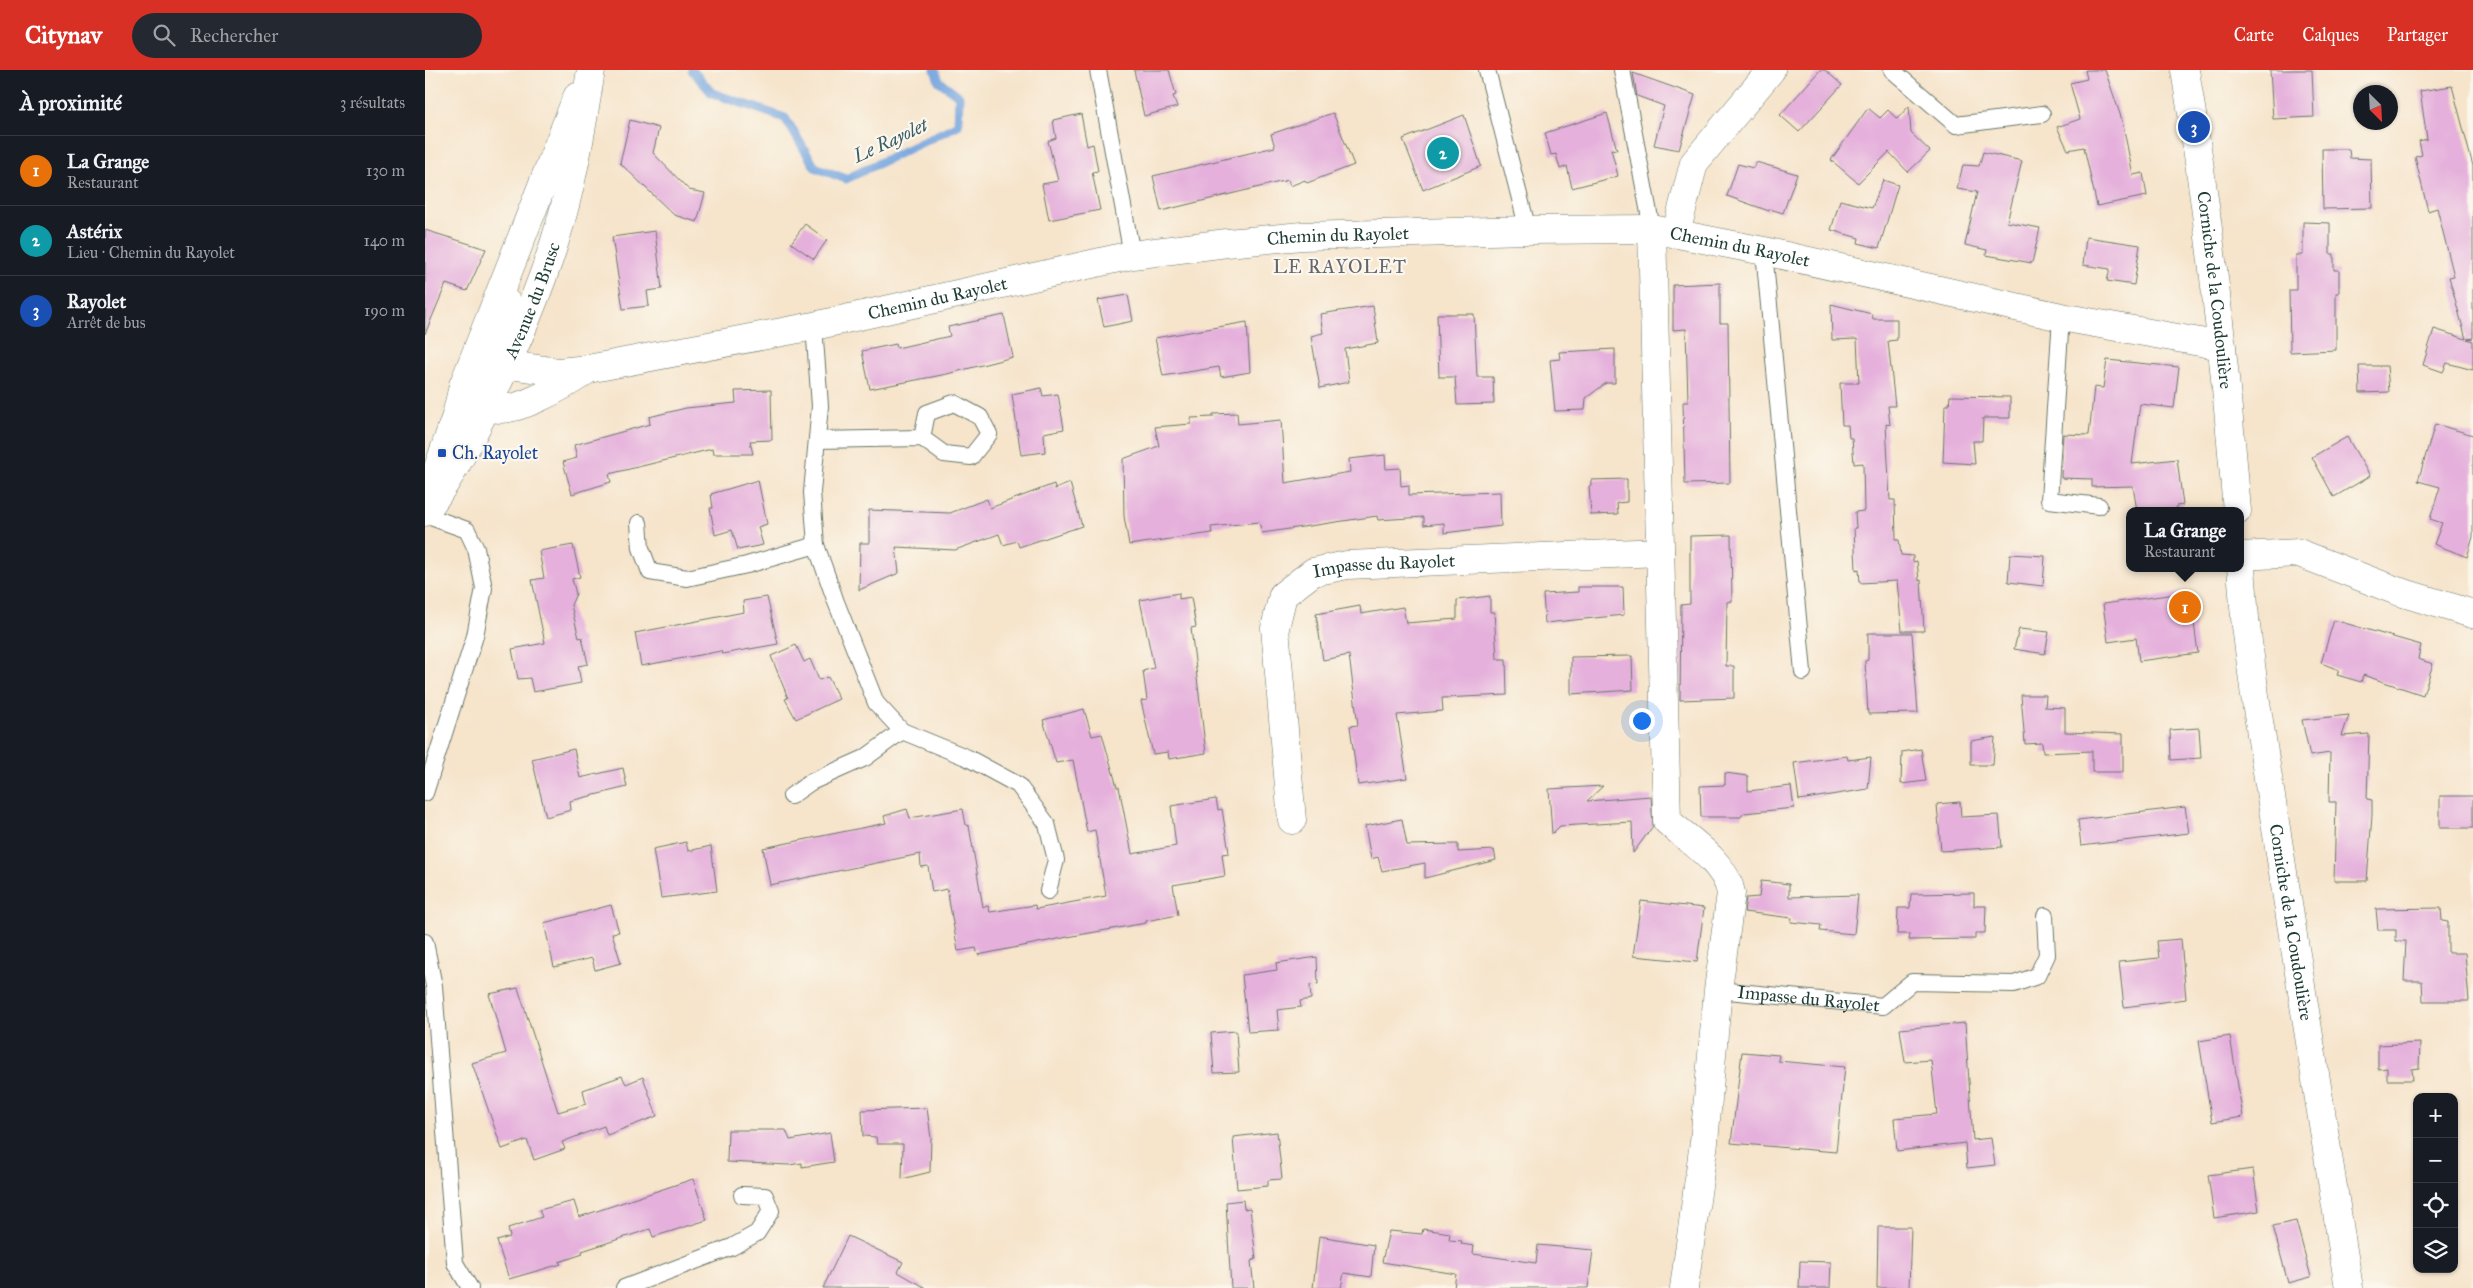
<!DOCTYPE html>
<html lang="fr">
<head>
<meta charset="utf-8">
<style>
  body { margin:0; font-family:"IM FELL Great Primer",serif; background:#242831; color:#f1f3f6 }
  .controls { position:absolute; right:15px; bottom:15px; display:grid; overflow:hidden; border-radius:10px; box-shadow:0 1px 4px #0004 }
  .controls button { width:45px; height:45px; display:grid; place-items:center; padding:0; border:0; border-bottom:1px solid #363941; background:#171b24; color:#f1f3f6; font:25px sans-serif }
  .compass { position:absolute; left:1928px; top:15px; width:45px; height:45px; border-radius:50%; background:#171b24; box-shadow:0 1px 4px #0004; rotate:156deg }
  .you { position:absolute; left:1216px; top:650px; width:18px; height:18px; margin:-12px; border:4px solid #fff; border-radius:50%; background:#1a73e8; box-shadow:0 0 0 8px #1a73e833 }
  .badge { display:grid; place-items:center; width:32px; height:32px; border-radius:50%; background:#d93025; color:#fff; font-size:16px; font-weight:700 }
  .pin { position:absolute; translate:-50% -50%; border:2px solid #fff; box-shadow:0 1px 5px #0006 }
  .popup { position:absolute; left:1701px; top:437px; width:118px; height:65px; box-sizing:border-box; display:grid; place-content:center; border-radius:10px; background:#171b24; filter:drop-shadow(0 1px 4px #0005); font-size:16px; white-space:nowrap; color:#9ea1a6 }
  .popup b { font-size:19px; color:#f1f3f6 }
  .popup::after { content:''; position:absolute; left:50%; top:100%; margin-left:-10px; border:10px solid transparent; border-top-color:#171b24 }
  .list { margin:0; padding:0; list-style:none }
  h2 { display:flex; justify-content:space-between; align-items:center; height:65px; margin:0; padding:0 20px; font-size:21px }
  h2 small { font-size:16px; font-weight:400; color:#9ea1a6 }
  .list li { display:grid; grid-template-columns:32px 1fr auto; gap:15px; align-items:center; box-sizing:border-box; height:70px; padding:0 20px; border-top:1px solid #363941 }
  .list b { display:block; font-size:19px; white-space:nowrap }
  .list p { margin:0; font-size:16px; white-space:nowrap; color:#9ea1a6 }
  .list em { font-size:16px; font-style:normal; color:#9ea1a6 }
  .icon { flex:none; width:28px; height:28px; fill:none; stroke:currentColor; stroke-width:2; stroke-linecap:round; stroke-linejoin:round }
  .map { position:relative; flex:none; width:2048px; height:1218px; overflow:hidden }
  header { display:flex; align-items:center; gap:30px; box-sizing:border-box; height:70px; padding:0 25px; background:#d93025; color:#fff }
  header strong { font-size:24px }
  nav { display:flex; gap:28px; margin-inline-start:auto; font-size:18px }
  .search { width:350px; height:45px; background:#242831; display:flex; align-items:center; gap:12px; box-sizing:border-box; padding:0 18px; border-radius:28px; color:#9ea1a6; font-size:19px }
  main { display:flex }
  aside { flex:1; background:#171b24 }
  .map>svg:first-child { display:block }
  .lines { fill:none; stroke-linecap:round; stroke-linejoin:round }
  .stream { stroke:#74a4de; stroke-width:9 }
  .building { fill:#e5b0dc }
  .service-casing { stroke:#6a7769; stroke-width:18 }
  .minor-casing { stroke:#6a7769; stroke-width:29 }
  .tertiary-casing { stroke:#6a7769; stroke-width:29 }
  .secondary-casing { stroke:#6a7769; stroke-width:29 }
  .service { stroke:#fff; stroke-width:16 }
  .minor { stroke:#fff; stroke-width:28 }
  .tertiary { stroke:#fff; stroke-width:28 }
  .secondary { stroke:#fff; stroke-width:28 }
  .transit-dot { fill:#1a4fb4; stroke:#fbf7ec; stroke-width:2 }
  .labels { text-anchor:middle; stroke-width:4.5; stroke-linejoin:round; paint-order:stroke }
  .street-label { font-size:18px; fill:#1f3d34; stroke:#fbf7ec }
  .transit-label { font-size:18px; fill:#164399; stroke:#fbf7ec; text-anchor:start }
  .water-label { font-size:19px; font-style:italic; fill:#395c67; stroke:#fbf7ec }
  .neighbourhood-label { font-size:19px; letter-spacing:1px; fill:#64656f; stroke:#fbf7ec }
</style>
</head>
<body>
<header>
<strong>Citynav</strong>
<div class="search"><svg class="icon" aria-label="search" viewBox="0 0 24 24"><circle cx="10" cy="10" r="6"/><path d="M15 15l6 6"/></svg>Rechercher</div>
<nav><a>Carte</a><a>Calques</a><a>Partager</a></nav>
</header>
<main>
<aside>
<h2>À proximité<small>3 résultats</small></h2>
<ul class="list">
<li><span class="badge" style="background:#e8710a">1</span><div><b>La Grange</b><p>Restaurant</p></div><em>130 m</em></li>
<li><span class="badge" style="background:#0f9aa8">2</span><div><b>Astérix</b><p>Lieu · Chemin du Rayolet</p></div><em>140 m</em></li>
<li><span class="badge" style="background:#1a4fb4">3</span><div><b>Rayolet</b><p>Arrêt de bus</p></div><em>190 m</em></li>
</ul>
</aside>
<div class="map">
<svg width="2048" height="1218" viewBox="0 0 2048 1218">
  <rect width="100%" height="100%" fill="#fbf7ec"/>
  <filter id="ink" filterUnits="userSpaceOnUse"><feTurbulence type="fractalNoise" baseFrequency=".02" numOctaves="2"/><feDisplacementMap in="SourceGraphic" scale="10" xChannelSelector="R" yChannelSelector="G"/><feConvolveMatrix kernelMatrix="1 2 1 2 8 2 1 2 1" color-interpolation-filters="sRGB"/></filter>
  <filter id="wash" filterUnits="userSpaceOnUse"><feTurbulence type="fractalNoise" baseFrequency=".0096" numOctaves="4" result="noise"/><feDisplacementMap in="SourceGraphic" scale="20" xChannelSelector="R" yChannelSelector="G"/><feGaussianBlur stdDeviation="1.12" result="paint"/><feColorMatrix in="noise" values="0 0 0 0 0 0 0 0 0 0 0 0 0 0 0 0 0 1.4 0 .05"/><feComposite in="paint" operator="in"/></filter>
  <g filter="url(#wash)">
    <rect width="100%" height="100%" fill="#f6e4cb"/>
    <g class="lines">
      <path class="stream" d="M267 0 287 23 360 48 390 97 421 109 533 55 534 26 514 11 510 0"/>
    </g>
    <g id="blocks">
      <g class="building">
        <path d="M709 0H744L751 25 748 26 752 37 719 46Z"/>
        <path d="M1395 0H1400L1417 15 1374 62 1355 45Z"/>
        <path d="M1660 0H1680L1697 50 1708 105 1718 103 1722 126 1672 136 1659 77 1643 80 1632 57 1655 49 1645 13 1662 9Z"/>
        <path d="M1845 0H1887L1889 47 1848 49Z"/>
        <path d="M1208 3 1270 25 1254 80 1229 75 1239 36 1212 26Z"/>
        <path d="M2027 16 2048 96V268L2042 269 2048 271V300L2022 293 2018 302 1998 295 2009 259 2041 269 2024 207 2029 206 2012 138 2003 141 1990 87 1997 85 1994 71 2002 69 1995 21Z"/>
        <path d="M1484 36 1486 63 1505 81 1483 102 1464 82 1433 113 1406 90 1443 38 1455 48 1463 40 1472 49Z"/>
        <path d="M908 43 929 95 882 113 880 110 865 116 863 110 736 141 728 106 850 77 846 64Z"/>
        <path d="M1182 43 1192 80 1186 79 1193 106 1147 118 1142 96 1135 99 1131 84 1126 85 1120 63Z"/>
        <path d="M656 44 662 76 668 74 673 101 667 102 675 140 624 150 617 114 633 111 623 71 631 68 628 50Z"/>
        <path d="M1039 45 1056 96 998 120 978 69Z"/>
        <path d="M205 50 234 58 228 83 264 120 280 123 272 152 249 145 195 93Z"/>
        <path d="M1897 79H1924L1925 88 1946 89 1947 138 1898 139Z"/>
        <path d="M1558 82 1597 91 1582 152 1615 158 1607 193 1561 185 1562 180 1540 175 1552 122 1532 119 1538 95 1554 96Z"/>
        <path d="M1331 92 1372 104 1358 143 1345 139 1344 141 1302 126 1313 94 1328 98Z"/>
        <path d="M1458 110 1473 115 1454 178 1433 173 1434 168 1406 160 1415 130 1447 138Z"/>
        <path d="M1878 152 1905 153V184H1909V200H1914V223H1911V280L1865 282 1864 220H1871V185H1878Z"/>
        <path d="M380 154 402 170 389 189 366 173Z"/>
        <path d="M0 160 61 179 42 221 21 214 0 264Z"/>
        <path d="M230 161 237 219 222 221 224 236 198 239 187 167Z"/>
        <path d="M1661 167 1715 175 1709 215 1682 211 1685 199 1658 195Z"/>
        <path d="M1295 213V253H1303L1305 413 1260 414 1258 332H1263L1261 259 1248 260V215Z"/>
        <path d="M703 225 708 251 679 257 673 230Z"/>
        <path d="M1406 234 1447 244 1448 249H1472V270L1463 271 1470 336H1463L1465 355 1461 354 1465 430H1470L1471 470H1474L1476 485 1488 486V492L1492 491 1494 511 1496 510 1499 561H1477L1472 511 1435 513 1434 499 1431 500 1429 458H1431L1430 442 1439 441 1438 393 1429 394 1427 368H1424L1423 355H1417L1415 313H1434L1432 269 1407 270Z"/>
        <path d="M948 236 953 273 920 279 924 312 895 318 886 266 898 263 895 244Z"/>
        <path d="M1012 244H1049L1052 307H1068L1069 334 1032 335 1030 307H1014Z"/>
        <path d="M579 245 588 287 522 304 445 319 437 281 471 274 472 278 525 266 523 257Z"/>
        <path d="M822 252 825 302 796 307 794 297 738 306 730 268Z"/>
        <path d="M1190 279V313H1181L1161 328 1160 340 1130 341 1125 290 1135 289 1134 282Z"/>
        <path d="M1682 290 1754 297 1749 338 1715 334 1707 394 1752 389 1758 435 1751 436V441H1712L1708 416 1667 417V409L1636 408 1638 364 1664 365 1669 317 1678 318Z"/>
        <path d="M1934 296H1962L1964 322 1935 323Z"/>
        <path d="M616 318 618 326 633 324 639 359 619 363 620 382 596 385 587 324Z"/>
        <path d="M346 320 347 370 325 371 328 384H288L287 379 184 404 186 412 147 424 138 392 152 388 149 375 225 354 224 347 261 338 311 333 310 321Z"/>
        <path d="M1525 326 1585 327V348H1558L1557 371H1548L1550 394 1518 392 1520 335H1524Z"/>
        <path d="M812 343 813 354 856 350 860 413 925 402 924 389 960 385 961 399 975 398 976 416 984 415V425L1075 422 1076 456 1019 463V453L999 455V447L953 450 952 446 837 463 834 452 786 457 787 463 704 475 699 446 698 389 734 376 730 357 766 354V348L788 347V344Z"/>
        <path d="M2010 354 2048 365V467L2042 487 2009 474 2017 453 2005 449 2015 417 1993 411Z"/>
        <path d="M1922 367 1945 406 1909 427 1887 387Z"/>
        <path d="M1202 409V432L1192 433 1193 444 1166 445 1164 416H1166V410Z"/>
        <path d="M333 410 342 454 333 457 338 475 313 480 307 460 290 465 285 438H288L286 424Z"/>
        <path d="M645 413 657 456 594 477 592 471 578 475 574 464 530 480 471 477 474 503 434 520 435 473H444V440L525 443 562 429 565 438 629 414 630 419Z"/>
        <path d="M1306 465 1307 531 1302 532 1301 596H1309V628L1255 630 1256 535 1265 534V466Z"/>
        <path d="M148 475 155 507 147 509 151 524 146 535 154 568 157 567 163 594 153 596 156 613 108 622 105 608 93 609 87 579 120 573 107 510 119 508 114 481Z"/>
        <path d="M1585 484 1620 486 1618 516 1583 512Z"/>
        <path d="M1153 517H1198L1199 545 1120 553 1118 524 1153 522Z"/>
        <path d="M1765 522 1773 583 1714 591 1711 568 1683 572 1678 534Z"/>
        <path d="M754 523V529L766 527 771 557 766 558 781 683 744 689 743 682 728 684 716 631 722 630 718 601 729 598 715 530Z"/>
        <path d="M1065 526V542H1069L1072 589H1081L1082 625 1017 628 1018 641 972 645 982 708 933 715 925 656 933 655 924 585 898 590 891 544 935 536 936 544 978 537 981 553 1032 549V530Z"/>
        <path d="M342 527 353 574 297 584 296 581 216 596 210 563 319 542 318 531Z"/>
        <path d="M1909 550 1996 575 1993 589 2008 594 1998 625 1938 605 1936 612 1912 605 1914 600 1896 593Z"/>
        <path d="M1594 559 1624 562 1620 584 1589 579Z"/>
        <path d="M1443 563H1487L1493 643 1443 644 1440 591 1443 590Z"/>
        <path d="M371 575 379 592 385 589 394 610 403 607 414 629 371 649 360 629 363 628 346 586Z"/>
        <path d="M1207 586 1208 620 1146 624V587Z"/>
        <path d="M1596 625H1621L1620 637 1640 638V662L1698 664V702H1667V681L1618 683 1617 673 1600 674Z"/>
        <path d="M659 639 667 666 677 664 692 717H694L707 784 751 776 746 736 791 729 793 740 797 739 804 783 797 784 800 806 748 815 753 845 721 851V853L648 866 553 885 551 878 533 881 522 819 507 822 503 796 496 797 495 784 345 815 338 778 461 753 459 746 482 739 485 748 538 739 541 755 544 756 558 837 563 836 565 842 610 835 611 839 681 826 670 760 662 762 648 690 631 693 618 650Z"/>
        <path d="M1924 645 1917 666 1944 664 1942 729 1947 730V745L1942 811H1909L1911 732H1904L1905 683 1885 686 1877 650Z"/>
        <path d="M1774 658 1776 688 1746 690 1745 660Z"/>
        <path d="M1570 667 1568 695H1546V671Z"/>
        <path d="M149 679 155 708 198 698 202 717 145 731 146 740 121 747 107 689Z"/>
        <path d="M1496 679 1501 711 1476 714 1477 682Z"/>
        <path d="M1422 686 1423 690 1446 687 1443 719 1374 730 1369 693Z"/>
        <path d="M1300 703 1323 706V721L1366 716 1369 738 1319 743 1316 747H1276L1275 716 1300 715Z"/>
        <path d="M1178 716 1162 731 1226 726 1228 756 1208 783 1207 752 1135 756 1127 764 1124 719Z"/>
        <rect x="2015" y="726" width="33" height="32"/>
        <path d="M1535 732 1536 747 1574 745 1577 777 1516 781 1512 734Z"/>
        <path d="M1760 737 1764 763 1656 776 1653 750Z"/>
        <path d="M977 749 982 775 1033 774V782L1069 780 1071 790 1000 808V793L957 801 953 787 946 789 940 756Z"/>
        <path d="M261 772 263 781 286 776 292 821 236 828 228 779Z"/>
        <path d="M1336 811 1364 814V827L1433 825 1429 864 1395 861 1396 855 1366 852 1367 848 1319 842 1321 828 1334 827Z"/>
        <path d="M1549 823V836H1561L1560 863H1550V869L1484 870 1485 864H1472L1473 838H1485L1486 824Z"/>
        <path d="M1216 831 1279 838 1272 892 1208 886Z"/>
        <path d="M186 835 194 862 187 863 196 893 170 900 167 888 129 897 119 853Z"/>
        <path d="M2016 838 2017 851 2023 852V883H2040L2044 931H1998L1997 911H1979L1981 871H1971V860H1953L1951 839Z"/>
        <path d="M1756 869 1761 929 1699 937 1694 892 1734 888 1732 871Z"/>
        <path d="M892 887 893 914 885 915 886 929 875 931 876 937 852 940 854 960 823 962 817 905 852 900 851 893Z"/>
        <path d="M93 918 133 1042 161 1034 158 1020 197 1006 201 1014 218 1007 232 1046 182 1065 179 1056 137 1072 140 1079 109 1090 102 1070 77 1079 47 993 81 983 64 924Z"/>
        <path d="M1540 953 1548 1070 1566 1068 1570 1095 1542 1098 1540 1073 1472 1081 1469 1048 1512 1044 1506 990 1480 992 1475 959Z"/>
        <path d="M811 961 814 1002 789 1003 786 963Z"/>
        <path d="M1805 966 1818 1047 1787 1052 1774 971Z"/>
        <path d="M1995 973 1994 998 1987 999 1988 1010H1962V998L1953 999V975Z"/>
        <path d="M1317 982 1354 985 1353 991 1420 997 1411 1082 1306 1073Z"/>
        <path d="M502 1038 506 1068 505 1102 477 1109 478 1074H452L451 1067 438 1066 437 1040Z"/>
        <path d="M303 1060H361L365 1070 405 1063 409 1092 377 1097V1093L364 1095 302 1092Z"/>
        <path d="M852 1062 857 1109 843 1110V1116L812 1119 808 1067Z"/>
        <path d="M1828 1099 1834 1141 1789 1148 1783 1105Z"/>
        <path d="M268 1109 282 1150 228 1167 225 1159 157 1181 158 1184 134 1192 136 1194 84 1209 72 1171 85 1167 83 1158 117 1147 114 1140 149 1131 154 1147Z"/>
        <path d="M818 1130 819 1139 825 1138 831 1189 826 1191 829 1218H806L801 1132Z"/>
        <path d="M1871 1151 1886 1207 1863 1213 1848 1156Z"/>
        <path d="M1453 1157H1486L1484 1218H1452Z"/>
        <path d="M998 1159 1025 1163 1024 1170 1037 1171 1036 1174 1049 1176 1048 1184 1111 1193 1113 1175 1168 1180 1163 1218H1029L1031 1204 957 1192 964 1161 997 1164Z"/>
        <path d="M423 1166 478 1192 473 1202 501 1218H398Z"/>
        <path d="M894 1166 949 1175 946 1207 919 1203 916 1218H888Z"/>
        <path d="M1375 1191 1406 1192 1405 1218H1374Z"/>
      </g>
    </g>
  </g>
  <g filter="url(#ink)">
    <use href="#blocks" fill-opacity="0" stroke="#6a7769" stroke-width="1"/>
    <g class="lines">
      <g class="service-casing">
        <g id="service">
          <path d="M673 0 707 185"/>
          <path d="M1062 0 1103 160"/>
          <path d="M1197 0 1227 159"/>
          <path d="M1467 0 1531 55 1617 44"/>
          <path d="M1339 181 1378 602"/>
          <path d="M1636 247 1624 430 1674 436"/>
          <path d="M389 256 395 336 387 422 391 475 411 532 451 633 477 661 543 688 593 715 622 754 631 790 623 821"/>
          <path d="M392 370 497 368 519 384 546 387 564 364 555 347 529 333 502 343 497 368"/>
          <path d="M0 445 42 460 51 479 59 518 50 566 0 723"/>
          <path d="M214 453 216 478 225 502 262 508 322 495 391 475"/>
          <path d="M366 726 386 712 440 688 477 661"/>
          <path d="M0 872 9 916 30 1193 45 1218"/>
          <path id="s1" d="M1293 920 1458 936 1487 912 1589 914 1612 906 1622 885 1620 846"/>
          <path d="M199 1218 307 1177 332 1163 346 1141 340 1126 317 1125"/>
        </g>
      </g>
      <g class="minor-casing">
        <g id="minor">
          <path d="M1227 159 1242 751C1264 770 1301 793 1306 823L1293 920 1279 1072 1259 1218"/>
          <path d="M1251 163 1269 93 1346 0"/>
          <path d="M82 233 54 322C56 326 59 332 62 335 81 352 145 312 162 300"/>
          <path id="s2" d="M38 316 64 292 134 302 163 299 389 256 707 185 802 173 877 166 1103 160 1227 159 1339 181 1636 247 1797 276"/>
          <path d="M1815 486 1874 483 1972 521 2048 544"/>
          <path id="s3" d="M867 750 850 558 858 525 888 502 922 495 1235 482"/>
        </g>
      </g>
      <g class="tertiary-casing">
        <g id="tertiary">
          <path d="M7 415 31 346 38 316 152 27"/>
          <path id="s4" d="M0 442C28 405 49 363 69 321 92 273 113 224 129 174 147 118 157 58 166 0"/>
        </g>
      </g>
      <g class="secondary-casing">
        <g id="secondary">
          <path id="s5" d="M1760 0C1784 146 1800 293 1812 441"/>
          <path id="s6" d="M1815 485 1820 548 1830 626 1924 1218"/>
        </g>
      </g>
      <use href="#service" class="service"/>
      <use href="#minor" class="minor"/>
      <use href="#tertiary" class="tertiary"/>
      <use href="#secondary" class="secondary"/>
    </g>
  </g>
  <rect class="transit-dot" x="12" y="378" width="10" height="10" rx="2.5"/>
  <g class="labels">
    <g class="street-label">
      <text dy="6" stroke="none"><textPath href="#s2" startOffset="898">Chemin du Rayolet</textPath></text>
      <text dy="6" stroke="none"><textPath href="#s2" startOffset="1302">Chemin du Rayolet</textPath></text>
      <text dy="6" stroke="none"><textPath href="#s5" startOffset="222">Corniche de la Coudoulière</textPath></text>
      <text dy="6" stroke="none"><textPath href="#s2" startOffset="492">Chemin du Rayolet</textPath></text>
      <text dy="6" stroke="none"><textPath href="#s4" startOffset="238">Avenue du Brusc</textPath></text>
      <text dy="6" stroke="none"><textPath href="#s3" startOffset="336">Impasse du Rayolet</textPath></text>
      <text dy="6" stroke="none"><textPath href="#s6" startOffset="371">Corniche de la Coudoulière</textPath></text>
      <text dy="6" stroke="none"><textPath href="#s1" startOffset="91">Impasse du Rayolet</textPath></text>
    </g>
    <g class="transit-label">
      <text x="27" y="389">Ch. Rayolet</text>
    </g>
    <g class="water-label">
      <text transform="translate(465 70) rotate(-25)" y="7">Le Rayolet</text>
    </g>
    <g class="neighbourhood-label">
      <text x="915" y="203">LE RAYOLET</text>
    </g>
  </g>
</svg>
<div class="controls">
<button>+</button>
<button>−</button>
<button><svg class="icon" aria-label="locate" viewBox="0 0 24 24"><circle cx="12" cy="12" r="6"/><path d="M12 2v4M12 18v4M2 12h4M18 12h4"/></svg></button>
<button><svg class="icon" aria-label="layers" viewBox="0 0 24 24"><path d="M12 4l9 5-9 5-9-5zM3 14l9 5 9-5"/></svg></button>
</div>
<svg class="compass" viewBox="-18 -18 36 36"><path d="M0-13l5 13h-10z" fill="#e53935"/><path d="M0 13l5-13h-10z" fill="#9ea1a6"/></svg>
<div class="you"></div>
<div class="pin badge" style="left:1760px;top:537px;background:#e8710a">1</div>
<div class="popup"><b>La Grange</b>Restaurant</div>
<div class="pin badge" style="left:1018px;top:83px;background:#0f9aa8">2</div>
<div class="pin badge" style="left:1769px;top:57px;background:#1a4fb4">3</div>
</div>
</main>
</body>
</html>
